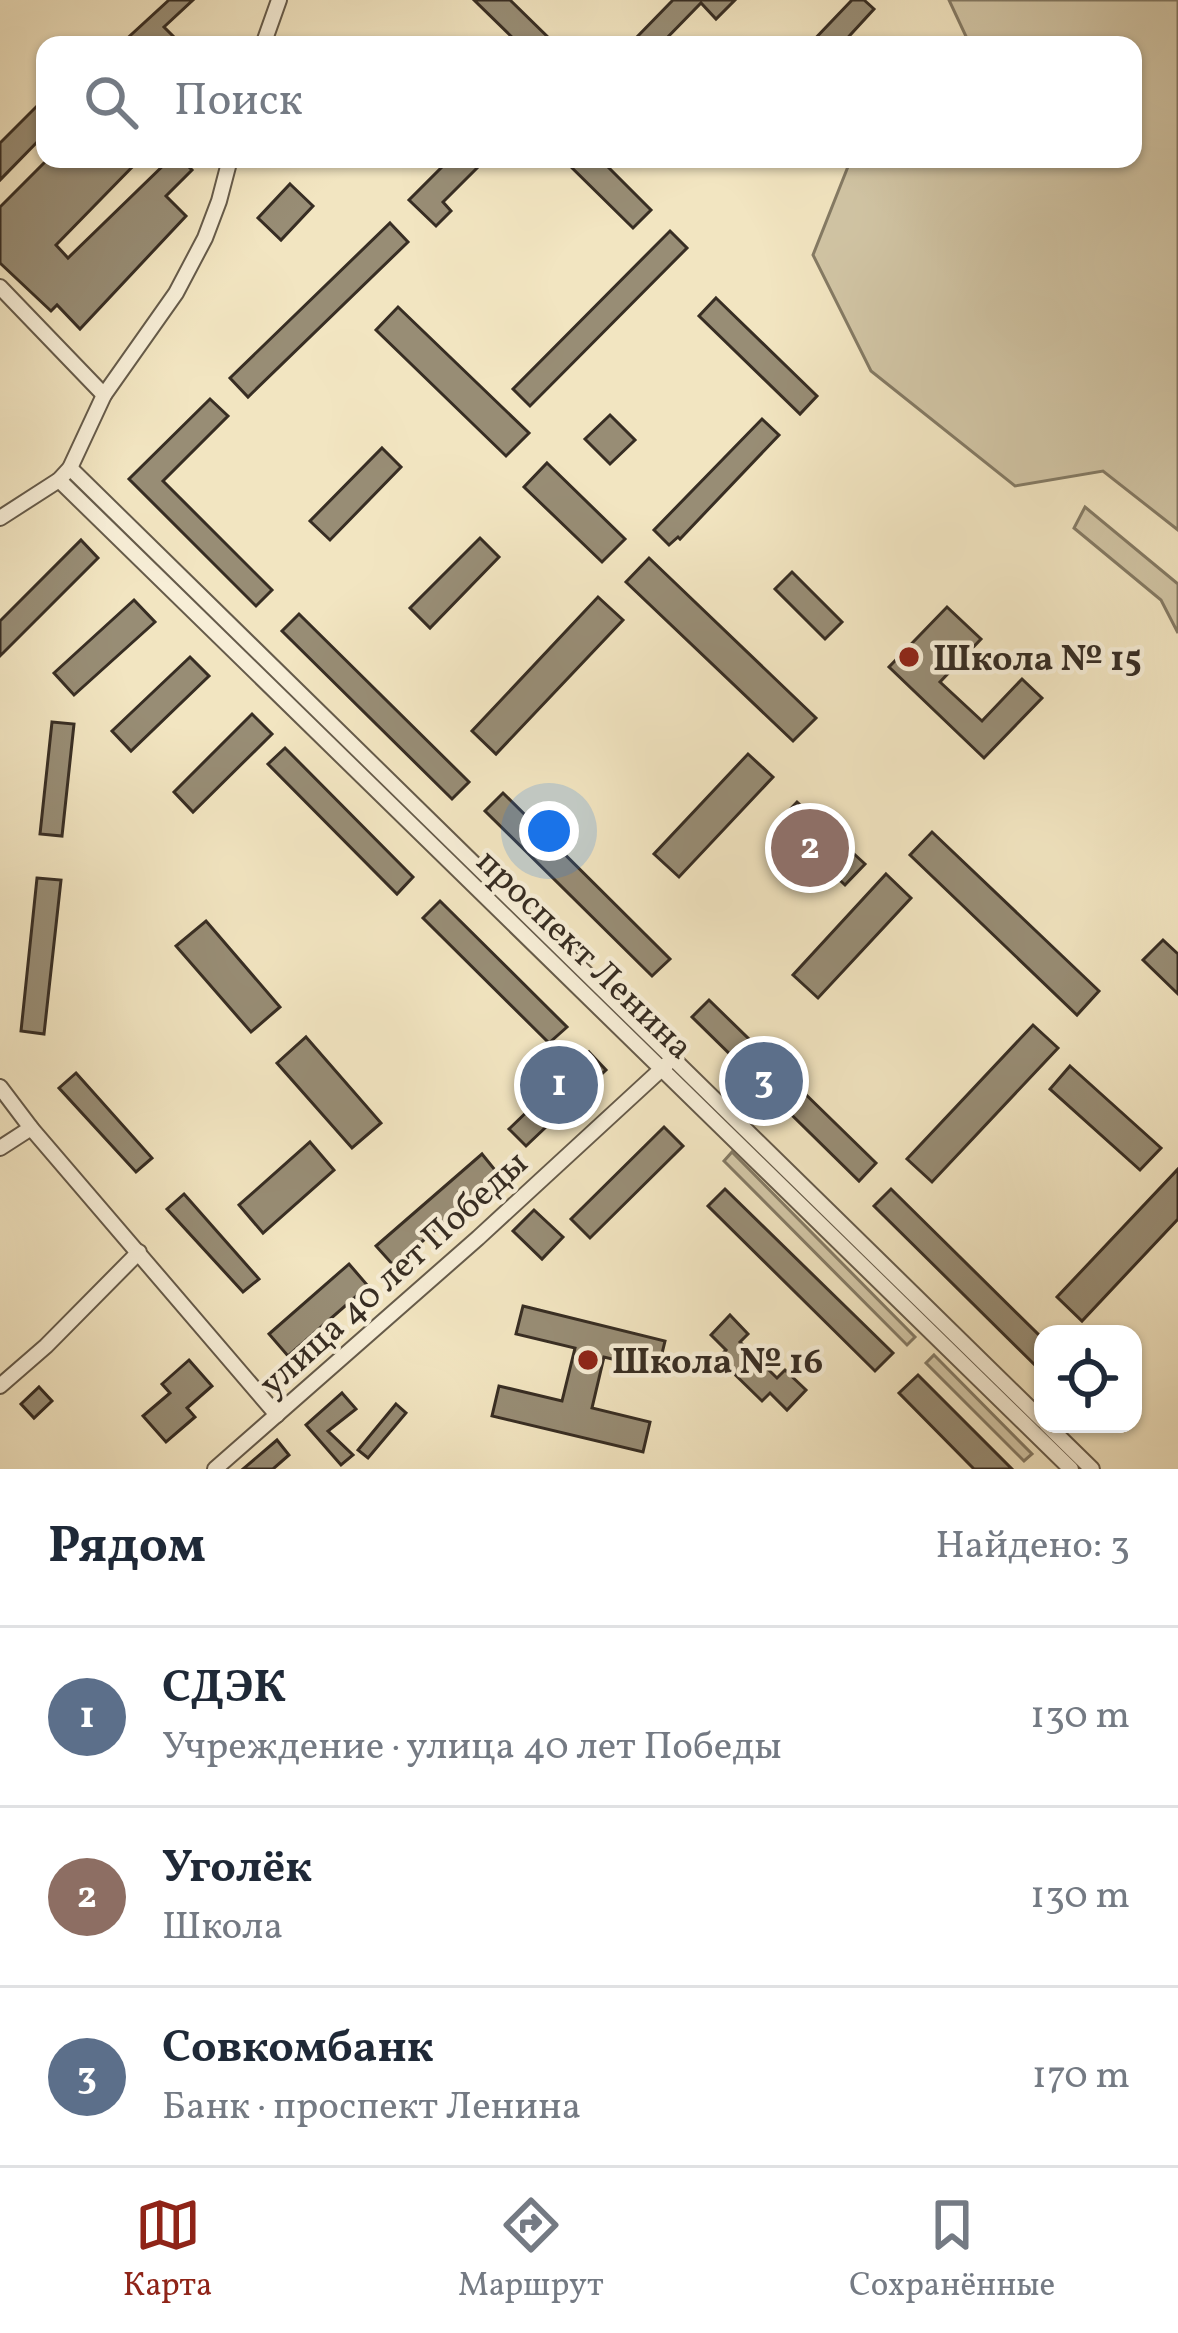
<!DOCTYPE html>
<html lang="ru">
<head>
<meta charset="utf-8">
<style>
  body { margin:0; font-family:Vollkorn,serif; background:#f2f2f3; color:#1f2937 }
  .controls { position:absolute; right:36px; bottom:36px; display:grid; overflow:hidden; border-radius:24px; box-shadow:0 3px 9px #0004 }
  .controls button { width:108px; height:108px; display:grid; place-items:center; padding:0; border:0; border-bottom:3px solid #e0e1e3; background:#fff; color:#1f2937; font:60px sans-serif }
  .you { position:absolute; left:549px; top:831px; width:42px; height:42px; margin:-30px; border:9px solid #fff; border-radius:50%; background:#1a73e8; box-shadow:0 0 0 18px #1a73e833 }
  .badge { display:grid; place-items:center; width:78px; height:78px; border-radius:50%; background:#8f2418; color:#fff; font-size:39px; font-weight:700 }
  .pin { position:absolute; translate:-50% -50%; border:6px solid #fff; box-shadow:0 3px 12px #0006 }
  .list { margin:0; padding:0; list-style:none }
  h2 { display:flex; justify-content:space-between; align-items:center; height:156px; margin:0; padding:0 48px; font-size:51px }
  h2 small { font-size:39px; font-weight:400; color:#747a83 }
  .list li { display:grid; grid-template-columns:78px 1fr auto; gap:36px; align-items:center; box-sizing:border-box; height:180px; padding:0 48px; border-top:3px solid #e0e1e3 }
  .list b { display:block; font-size:45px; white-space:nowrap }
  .list p { margin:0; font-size:39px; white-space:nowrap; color:#747a83 }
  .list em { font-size:39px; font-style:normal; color:#747a83 }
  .icon { flex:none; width:66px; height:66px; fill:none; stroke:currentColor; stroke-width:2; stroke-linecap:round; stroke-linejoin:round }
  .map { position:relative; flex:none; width:1178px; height:1469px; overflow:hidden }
  .search { position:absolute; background:#fff; box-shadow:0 3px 9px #0004; left:36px; right:36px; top:36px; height:132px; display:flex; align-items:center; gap:30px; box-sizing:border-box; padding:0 42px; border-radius:24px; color:#747a83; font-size:45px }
  .sheet { height:696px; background:#fff }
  nav { display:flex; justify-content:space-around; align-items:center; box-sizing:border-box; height:168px; border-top:3px solid #e0e1e3; background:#fff; font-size:33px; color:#747a83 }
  nav a { display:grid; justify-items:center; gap:6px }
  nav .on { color:#8f2418 }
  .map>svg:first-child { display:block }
  .green { fill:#d2c6a6; stroke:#847a64; stroke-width:3 }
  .building { fill:#988d75; stroke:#372d23; stroke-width:3 }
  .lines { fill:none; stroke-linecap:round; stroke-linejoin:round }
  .street-casing { stroke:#665b4a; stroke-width:18 }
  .street { stroke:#f7eed7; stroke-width:14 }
  .poi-dot { fill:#8f2418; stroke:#f7eed7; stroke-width:4.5 }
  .labels { text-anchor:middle; stroke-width:9; stroke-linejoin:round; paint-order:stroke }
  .poi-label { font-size:36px; font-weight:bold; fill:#372d23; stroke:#f7eed7; text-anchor:start }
  .street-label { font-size:36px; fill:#372d23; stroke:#f7eed7 }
</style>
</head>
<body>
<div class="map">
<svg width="1178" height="1469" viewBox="0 0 1178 1469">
  <rect width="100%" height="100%" fill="#f2e5c1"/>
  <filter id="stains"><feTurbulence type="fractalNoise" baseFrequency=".00167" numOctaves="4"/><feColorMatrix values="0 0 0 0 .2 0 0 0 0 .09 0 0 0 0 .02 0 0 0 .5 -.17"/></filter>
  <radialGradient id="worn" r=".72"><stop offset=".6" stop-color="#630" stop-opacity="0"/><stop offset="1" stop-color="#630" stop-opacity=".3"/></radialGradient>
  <g class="green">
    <path d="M949 0H1178V530L1103 471 1015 486 871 371 813 255 851 159H1133V45H970Z"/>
    <path d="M1085 507 1178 584V633L1161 600 1074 528Z"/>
    <path d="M732 1152 915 1337 907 1345 724 1161Z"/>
    <path d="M934 1355 1032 1454 1024 1461 926 1363Z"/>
  </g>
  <g class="building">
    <path d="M169 0H193L164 27 182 45H120Z"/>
    <path d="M474 0H510L556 45H520Z"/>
    <path d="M673 0H735L716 19 701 3 660 45H641L635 39Z"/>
    <path d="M852 0H864L874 9 841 45H809Z"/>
    <path d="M45 98V134L0 180V143Z"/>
    <path d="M48 159H140L56 245 68 258 170 159H181L192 170 166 196 186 216 80 329 57 305 51 311 0 263V207Z"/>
    <path d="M450 159H486L443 202 451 211 436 226 409 200Z"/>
    <path d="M563 159H600L651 210 633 228Z"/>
    <path d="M290 184 313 206 281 240 258 218Z"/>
    <path d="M390 223 408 242 248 397 230 378Z"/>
    <path d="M670 231 687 248 530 406 513 389Z"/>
    <path d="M716 298 817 396 800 414 699 316Z"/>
    <path d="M398 307 529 433 506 456 376 330Z"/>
    <path d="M210 399 228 416 163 481 272 590 256 606 129 479Z"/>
    <path d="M610 415 635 440 610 464 585 439Z"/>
    <path d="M762 419 779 435 680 539 678 537 669 545 654 530Z"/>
    <path d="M382 448 401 467 330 540 310 521Z"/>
    <path d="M547 463 625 539 602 562 524 487Z"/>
    <path d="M480 538 499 557 430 628 410 608Z"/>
    <path d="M81 540 98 558 0 656V621Z"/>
    <path d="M649 558 816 718 793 741 626 582Z"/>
    <path d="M792 572 842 622 825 639 775 589Z"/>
    <path d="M598 597 623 620 496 754 472 731Z"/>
    <path d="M134 600 155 622 74 695 54 673Z"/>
    <path d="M947 607 981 639 940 682 982 721 1022 679 1042 698 984 758 889 667Z"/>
    <path d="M299 614 469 782 452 799 282 631Z"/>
    <path d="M190 657 209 676 131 751 112 731Z"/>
    <path d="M252 714 272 734 193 812 174 792Z"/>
    <path d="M52 722 74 724 62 836 40 834Z"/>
    <path d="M285 748 413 877 397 894 268 764Z"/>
    <path d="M748 754 773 777 679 877 654 854Z"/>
    <path d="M503 793 670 959 652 976 485 811Z"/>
    <path d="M797 802 865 864 845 885 778 822Z"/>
    <path d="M932 832 1099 991 1077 1015 910 855Z"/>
    <path d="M886 874 911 898 818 998 793 975Z"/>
    <path d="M37 878 61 880 44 1034 21 1031Z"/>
    <path d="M440 901 567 1027 549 1043 423 918Z"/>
    <path d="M206 921 280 1007 251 1032 176 946Z"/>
    <path d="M1163 940 1178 954V994L1143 960Z"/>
    <path d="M709 1000 876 1163 859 1181 692 1017Z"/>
    <path d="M1033 1025 1058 1048 932 1182 907 1159Z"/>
    <path d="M306 1037 381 1123 352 1148 277 1063Z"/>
    <path d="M589 1052 606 1070 526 1146 509 1129Z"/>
    <path d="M1070 1066 1161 1148 1140 1170 1050 1089Z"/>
    <path d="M76 1073 152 1158 136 1172 59 1088Z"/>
    <path d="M664 1127 683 1146 590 1238 571 1219Z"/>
    <path d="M310 1142 334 1170 263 1233 239 1205Z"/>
    <path d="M482 1154 499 1175 394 1266 376 1246Z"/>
    <path d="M1178 1169V1219L1082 1321 1057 1297Z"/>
    <path d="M725 1189 893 1353 875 1371 708 1206Z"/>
    <path d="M891 1189 1043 1339V1373L874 1206Z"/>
    <path d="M184 1194 259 1279 243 1292 167 1209Z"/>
    <path d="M534 1210 563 1237 542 1259 513 1231Z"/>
    <path d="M349 1264 368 1286 288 1356 269 1334Z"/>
    <path d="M523 1306 665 1341 658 1370 604 1357 592 1408 650 1422 643 1452 492 1416 499 1386 562 1401 575 1348 516 1334Z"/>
    <path d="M730 1315 748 1334 740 1342 777 1378 785 1370 806 1390 787 1410 770 1393 762 1401 718 1358 726 1350 711 1335Z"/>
    <path d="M189 1360 212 1386 187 1408 195 1417 166 1442 143 1416 170 1393 162 1384Z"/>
    <path d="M918 1375 1012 1469H974L899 1393Z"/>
    <path d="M39 1387 52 1401 34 1418 21 1404Z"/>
    <path d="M342 1393 356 1409 328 1431 353 1455 341 1465 306 1425Z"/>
    <path d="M396 1404 406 1413 368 1458 358 1450Z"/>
    <path d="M277 1440 289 1455 273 1469H243Z"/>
  </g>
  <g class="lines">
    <g class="street-casing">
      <g id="street">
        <path d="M263 45 279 0"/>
        <path d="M0 287 104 395"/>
        <path d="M70 468 1043 1421"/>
        <path d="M59 480 1071 1469"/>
        <path d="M0 518 59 480 70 468 104 395 176 293 205 238 219 201 230 159"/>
        <path d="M0 1087 31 1128 277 1415"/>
        <path d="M0 1148 31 1128"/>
        <path d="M0 1386 46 1346 139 1252"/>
        <path d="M1046 1424 1092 1469"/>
        <path d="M215 1469 478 1238 667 1064"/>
      </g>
    </g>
    <use href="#street" class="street"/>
  </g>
  <g class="poi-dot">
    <circle cx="909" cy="657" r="12"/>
    <circle cx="588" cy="1360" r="12"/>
  </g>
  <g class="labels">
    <g class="poi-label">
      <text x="933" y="670">Школа № 15</text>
      <text x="612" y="1373">Школа № 16</text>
    </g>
    <g class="street-label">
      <text transform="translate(586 953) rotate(44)" y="13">проспект Ленина</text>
      <text transform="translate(392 1272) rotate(-42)" y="13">улица 40 лет Победы</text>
    </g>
  </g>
  <rect width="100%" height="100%" filter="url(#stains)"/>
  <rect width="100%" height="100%" fill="url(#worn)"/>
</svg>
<div class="controls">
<button><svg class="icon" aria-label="locate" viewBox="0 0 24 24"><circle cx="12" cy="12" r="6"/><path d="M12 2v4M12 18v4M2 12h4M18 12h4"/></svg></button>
</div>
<div class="you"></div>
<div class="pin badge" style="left:559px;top:1085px;background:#5c6f8a">1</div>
<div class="pin badge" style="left:810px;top:848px;background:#8d6e63">2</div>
<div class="pin badge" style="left:764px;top:1081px;background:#5c6f8a">3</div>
<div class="search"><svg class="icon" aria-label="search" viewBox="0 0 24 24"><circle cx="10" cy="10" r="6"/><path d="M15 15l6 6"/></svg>Поиск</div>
</div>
<section class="sheet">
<h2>Рядом<small>Найдено: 3</small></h2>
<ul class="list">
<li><span class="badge" style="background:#5c6f8a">1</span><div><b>СДЭК</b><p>Учреждение · улица 40 лет Победы</p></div><em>130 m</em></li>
<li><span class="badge" style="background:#8d6e63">2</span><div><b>Уголёк</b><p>Школа</p></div><em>130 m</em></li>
<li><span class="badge" style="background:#5c6f8a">3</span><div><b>Совкомбанк</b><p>Банк · проспект Ленина</p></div><em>170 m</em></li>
</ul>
</section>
<nav>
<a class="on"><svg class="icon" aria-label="map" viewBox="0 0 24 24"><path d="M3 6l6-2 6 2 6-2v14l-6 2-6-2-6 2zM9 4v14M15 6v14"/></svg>Карта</a>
<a><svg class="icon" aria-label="directions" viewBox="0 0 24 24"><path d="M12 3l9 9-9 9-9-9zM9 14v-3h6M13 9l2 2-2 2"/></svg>Маршрут</a>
<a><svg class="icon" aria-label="saved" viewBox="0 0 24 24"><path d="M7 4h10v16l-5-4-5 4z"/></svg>Сохранённые</a>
</nav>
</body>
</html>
